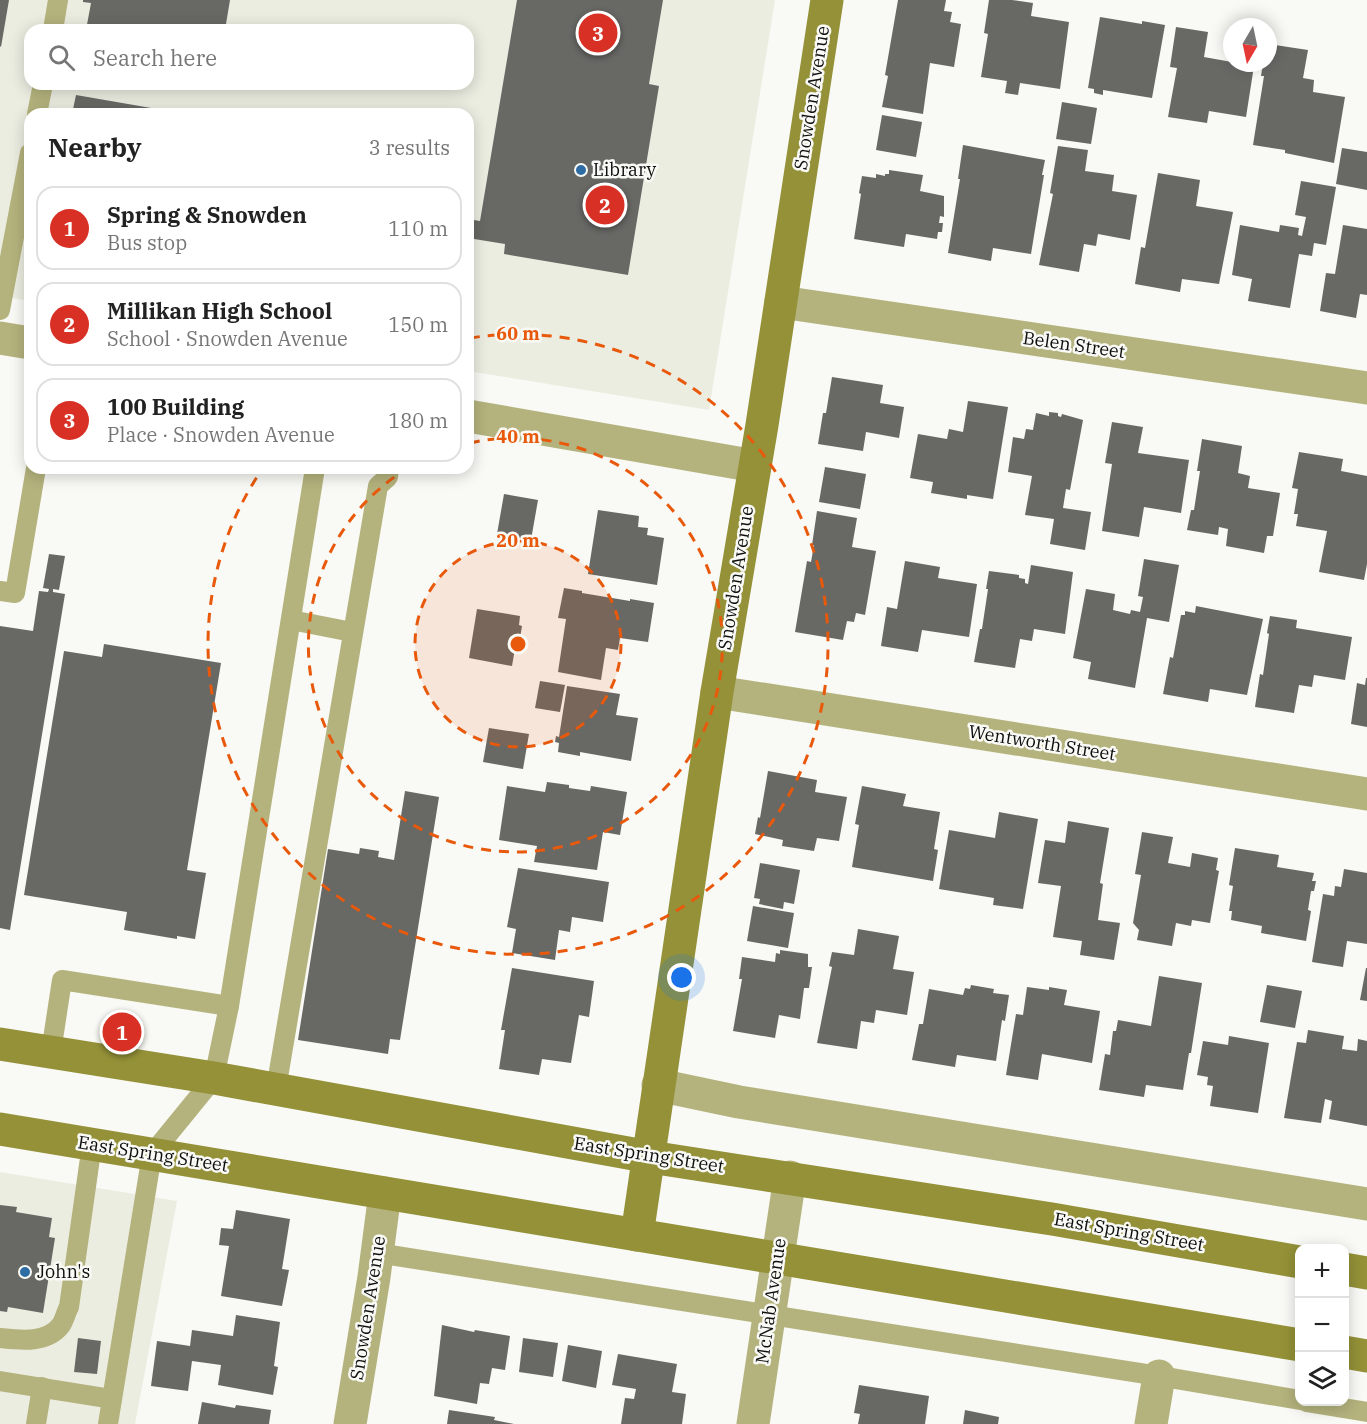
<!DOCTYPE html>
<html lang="en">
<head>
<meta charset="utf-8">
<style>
  body { margin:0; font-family:"IBM Plex Serif",serif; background:#f6f6f6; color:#222 }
  .controls { position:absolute; right:18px; bottom:18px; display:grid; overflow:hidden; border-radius:12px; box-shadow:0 3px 15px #0003 }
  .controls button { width:54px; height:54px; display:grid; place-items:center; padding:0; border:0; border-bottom:2px solid #e0e0e0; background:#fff; color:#222; font:30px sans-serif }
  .compass { position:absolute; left:1223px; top:18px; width:54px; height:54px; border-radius:50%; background:#fff; box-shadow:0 3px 15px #0003; rotate:189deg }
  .you { position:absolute; left:682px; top:978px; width:21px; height:21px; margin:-15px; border:4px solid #fff; border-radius:50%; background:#1a73e8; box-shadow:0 0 0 9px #1a73e833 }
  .badge { display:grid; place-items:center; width:39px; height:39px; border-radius:50%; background:#d93025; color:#fff; font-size:20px; font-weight:700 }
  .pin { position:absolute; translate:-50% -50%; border:3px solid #fff; box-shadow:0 2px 6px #0006 }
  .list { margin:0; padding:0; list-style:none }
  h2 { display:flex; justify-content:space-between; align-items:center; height:78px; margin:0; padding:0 24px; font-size:26px }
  h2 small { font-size:20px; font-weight:400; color:#767676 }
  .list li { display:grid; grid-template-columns:39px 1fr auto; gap:18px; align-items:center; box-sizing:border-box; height:84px; margin:0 12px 12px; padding:0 12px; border:2px solid #e0e0e0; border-radius:18px }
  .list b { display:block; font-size:22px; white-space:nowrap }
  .list p { margin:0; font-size:20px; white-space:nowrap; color:#767676 }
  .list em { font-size:20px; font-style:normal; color:#767676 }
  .icon { flex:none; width:33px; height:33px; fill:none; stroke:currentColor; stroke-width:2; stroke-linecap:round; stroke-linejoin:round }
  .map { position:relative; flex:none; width:1367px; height:1424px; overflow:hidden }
  .search { position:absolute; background:#fff; box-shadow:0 3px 15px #0003; left:24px; top:24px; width:450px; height:66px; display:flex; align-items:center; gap:15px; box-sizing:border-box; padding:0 21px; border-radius:18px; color:#767676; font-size:22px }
  .panel { position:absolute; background:#fff; box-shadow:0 3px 15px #0003; left:24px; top:108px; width:450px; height:366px; border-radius:18px }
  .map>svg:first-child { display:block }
  .built { fill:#ecede1; fill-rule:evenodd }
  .building { fill:#686865 }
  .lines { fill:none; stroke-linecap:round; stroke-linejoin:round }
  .lane { stroke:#b4b37d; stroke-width:20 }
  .street { stroke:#b4b37d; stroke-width:33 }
  .secondary { stroke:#949138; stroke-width:33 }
  .ring { fill:none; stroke:#e8590c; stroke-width:3; stroke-dasharray:10 8 }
  .poi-dot { fill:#2d6da4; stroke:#f9f9f5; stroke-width:2 }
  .labels { text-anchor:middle; stroke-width:5; stroke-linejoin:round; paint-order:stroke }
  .street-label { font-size:18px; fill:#0e0e0d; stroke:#f9f9f5 }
  .poi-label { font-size:18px; fill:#0e0e0d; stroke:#f9f9f5; text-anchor:start }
  .centre { fill:#e8590c; stroke:#f9f9f5; stroke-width:3 }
  .ring-label { font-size:18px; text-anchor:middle; font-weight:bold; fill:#e8590c; stroke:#f9f9f5; stroke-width:5; stroke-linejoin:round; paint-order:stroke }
</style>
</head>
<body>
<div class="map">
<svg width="1367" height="1424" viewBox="0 0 1367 1424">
  <rect width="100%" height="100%" fill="#f9f9f5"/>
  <g class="built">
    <path d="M0 0H775L709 410 468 371V114H30V301L0 296ZM30 30H468V84H30Z"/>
    <path d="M0 1172 177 1201 135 1424H0Z"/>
  </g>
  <g class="building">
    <path d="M0 0H9L1 47 0 46Z"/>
    <path d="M83 0H230L225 30H86L91 3 83 2Z"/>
    <path d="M517 0H663L649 84 659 86 628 275 504 254 505 244 468 238V219L480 221Z"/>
    <path d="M898 0H946L944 11 952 12 950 22 961 24 954 67 930 63 923 114 882 107 888 76 885 75Z"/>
    <path d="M989 0H1012L1033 3 1031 16 1069 22 1060 89 1020 83 1018 95 1005 93 1007 81 981 77 988 34 984 33Z"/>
    <path d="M1100 17 1142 24V21L1165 25 1152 98 1103 90V95L1094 93V89L1088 88Z"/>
    <path d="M1176 27 1208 32 1204 57 1254 66 1246 117 1209 111 1207 123 1168 117 1177 68 1170 67Z"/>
    <path d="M1268 44 1308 50 1303 78 1314 80 1313 92 1345 97 1334 163 1285 153V150L1253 145 1264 76H1261L1263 63H1268Z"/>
    <path d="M76 95 180 113V114H72Z"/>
    <path d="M1062 102 1097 108 1091 144 1056 139Z"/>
    <path d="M882 115 922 122 916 157 876 150Z"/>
    <path d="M963 145 1045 160 1042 175H1044L1031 254 993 248 991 261 948 253 960 179H958Z"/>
    <path d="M1058 146 1088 150 1085 171 1114 175 1112 191 1137 195 1130 240 1098 234 1096 246 1084 244 1079 272 1039 265 1053 194 1050 193Z"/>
    <path d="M1342 148 1367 152V190L1336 184Z"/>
    <path d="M889 170 923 175 920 191 944 196V217L940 216 939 223H943L942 232H938L937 239 906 234 904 247 854 239 861 194 859 193 862 176 876 178V174L885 176V174H889Z"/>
    <path d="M1158 173 1200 180 1196 206 1233 212 1219 284 1182 279 1180 292 1135 284 1141 247 1145 248Z"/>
    <path d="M1301 181 1336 187 1326 245 1314 243 1312 256 1299 254 1290 308 1248 301 1252 279 1232 275 1240 225 1279 232 1280 225 1299 228 1298 235 1302 236 1306 217 1295 215Z"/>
    <path d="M1343 225 1367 229V295L1360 294 1356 318 1320 311 1326 273 1335 274Z"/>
    <path d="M832 377 883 385 880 403 904 407 899 438 866 432 863 451 818 444 823 413H826Z"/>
    <path d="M968 401 1008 407 993 499 967 495V499L931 493 933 482 910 478 918 434 947 439 949 429 963 432Z"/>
    <path d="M1049 412 1058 413V416L1061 417 1062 414 1083 420 1070 490 1066 489 1063 508 1091 512 1085 550 1050 544 1054 519 1025 515 1032 476 1008 472 1013 437 1024 439 1026 429 1033 430 1036 413 1049 416Z"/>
    <path d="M1112 422 1143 427 1138 453 1189 460 1181 513 1144 507 1139 537 1102 531 1112 464 1105 463Z"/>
    <path d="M1202 439 1242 446 1238 473 1250 476 1248 488 1280 493 1273 536H1267L1264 553 1226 546 1228 529 1219 527 1218 535 1187 530 1191 510H1194L1200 471H1197Z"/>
    <path d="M1299 452 1343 459 1341 471 1367 476V564L1364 580 1319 572 1327 531 1296 526 1298 514H1294L1298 489 1292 488Z"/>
    <path d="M825 467 866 474 860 509 819 502Z"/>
    <path d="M504 494 538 500 531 540 497 534Z"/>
    <path d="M598 510 639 516 638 527 648 528 647 535 664 538 657 585 588 574Z"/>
    <path d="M817 511 857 518 852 547 876 551 865 615 856 613 854 622 847 621 843 640 795 632 807 561 811 562 814 545H812Z"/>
    <path d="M49 554 65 556 59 590 53 589V592L65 594 10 930 0 928V626L33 631 39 591 48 592 49 589 43 588Z"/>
    <path d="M1144 559 1179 565 1169 622 1147 618 1135 688 1088 679 1091 662 1073 658 1086 589 1115 594 1113 610 1130 614 1131 610 1140 612 1143 597 1138 596Z"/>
    <path d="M905 561 940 567 938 578 977 584 969 637 922 630 918 652 881 646 887 607 897 609Z"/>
    <path d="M1031 565 1073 572 1065 634 1034 629 1032 641 1020 639 1015 668 974 662 980 629H982L988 589H986L989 571 1019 575V578L1025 579V583L1028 584Z"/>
    <path d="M564 588 582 591V593L630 601V599L654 603 648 642 620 638 618 650 606 648 601 680 558 672 566 619 558 618Z"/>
    <path d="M1196 606 1263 619 1247 695 1210 689 1208 702 1163 694 1170 657 1173 658 1181 615H1185V611L1195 613Z"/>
    <path d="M477 609 520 616 519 625 522 626 520 638 517 637 512 666 469 658Z"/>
    <path d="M1270 616 1297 620 1296 628 1352 637 1345 680 1314 675 1312 687 1299 685 1294 713 1255 707 1260 674 1263 675 1269 634 1267 633Z"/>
    <path d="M104 644 221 663 187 870 206 873 195 939 177 936V939L124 930 127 912 24 895 64 651 102 657Z"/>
    <path d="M1366 678H1367V727L1351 724 1357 683 1365 685Z"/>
    <path d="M540 681 565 685 560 712 535 708Z"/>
    <path d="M567 686 620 694 616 715 638 718 631 761 580 752V756L558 752 559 743 555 742 556 736 559 737Z"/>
    <path d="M489 728 529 734 523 769 483 762Z"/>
    <path d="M768 771 817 780 815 792 847 797 839 841 817 838 814 851 782 846 783 840 755 834 758 817 760 818Z"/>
    <path d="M547 782 569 785V788L590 791 591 786 627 792 620 835 603 832 597 870 534 862 537 846 499 840 507 786 545 792Z"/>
    <path d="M862 786 906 794 903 806 940 812 934 849 938 850 933 881 852 867 859 825 855 824Z"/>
    <path d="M405 791 439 797 400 1040 390 1039 388 1054 298 1040 328 849 359 854 360 848 379 851 378 857 394 860Z"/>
    <path d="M999 812 1038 819 1023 909 993 905 994 898 939 889 949 830 995 838Z"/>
    <path d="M1068 821 1109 828 1100 883 1103 884 1098 920 1120 923 1114 960 1080 955 1082 941 1053 937 1061 886 1038 883 1045 840 1065 843Z"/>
    <path d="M1142 832 1173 837 1168 863 1190 867 1192 853 1218 858 1216 870 1219 871 1210 923 1192 920 1191 926 1176 923 1172 946 1137 940 1139 930 1133 923 1141 875 1135 874Z"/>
    <path d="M1235 848 1279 855 1277 867 1314 873 1312 881H1316L1314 891H1311L1308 910 1311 911 1306 941 1261 933 1262 926 1231 920 1232 911H1229L1233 886 1229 885Z"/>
    <path d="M760 863 800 870 794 904 784 902 783 909 759 904 760 899 754 898Z"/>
    <path d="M518 868 609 882 603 922 572 917 570 932 559 930 555 960 512 953 516 929 507 927Z"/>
    <path d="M1344 869 1367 873V944L1347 941 1343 967 1312 962 1323 894 1334 896 1335 886 1341 887Z"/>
    <path d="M753 906 794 913 788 948 747 941Z"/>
    <path d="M858 929 899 936 893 969 914 972 907 1015 876 1010 874 1023 861 1021 857 1049 817 1043 832 967 829 966 832 952 854 955Z"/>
    <path d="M780 950 808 954V967H812L809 988H804L800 1019 779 1015 775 1038 733 1031 742 979H739L742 957 775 962 776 953 780 954Z"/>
    <path d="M512 968 594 981 589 1017 579 1015 571 1063 542 1059 539 1075 499 1069 505 1030H501Z"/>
    <path d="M1366 968H1367V1001L1360 1000Z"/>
    <path d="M1159 976 1202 983 1191 1053H1189L1183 1090 1146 1085 1144 1097 1099 1090 1105 1054 1110 1055 1113 1031H1116L1118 1020 1151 1026Z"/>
    <path d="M971 985 994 989 993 993 1009 995 1005 1021 1002 1020 996 1061 957 1055 955 1067 912 1060 919 1024H923L929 989 963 995 965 988 970 989Z"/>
    <path d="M1267 985 1302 991 1295 1028 1260 1022Z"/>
    <path d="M1027 987 1049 990V987L1067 990 1064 1005 1100 1011 1092 1063 1042 1054 1038 1080 1006 1075 1016 1014 1023 1015Z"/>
    <path d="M1308 1030 1344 1036 1342 1049 1357 1051 1358 1039 1367 1041V1126L1329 1119 1332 1101 1325 1099 1321 1123 1284 1118 1297 1042 1306 1043Z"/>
    <path d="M1229 1036 1269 1043 1258 1113 1210 1106 1213 1086 1207 1085 1208 1077 1197 1075 1203 1041 1228 1045Z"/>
    <path d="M0 1205 17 1207 16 1212 52 1218 49 1237 55 1238 43 1313 8 1307 7 1312 0 1311Z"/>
    <path d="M236 1210 290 1219 282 1269 289 1270 282 1306 221 1296 229 1246 219 1245 221 1228 233 1229Z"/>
    <path d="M236 1315 280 1322 274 1366 278 1367 273 1395 218 1385 221 1365 192 1361 188 1391 151 1386 157 1341 190 1346 192 1330 233 1336Z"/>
    <path d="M442 1325 474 1332 475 1330 510 1336 505 1370 492 1368 489 1384 480 1383 477 1404 434 1396Z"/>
    <path d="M78 1338 101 1341 97 1374 74 1372Z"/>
    <path d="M523 1338 558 1343 553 1377 519 1372Z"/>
    <path d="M568 1345 602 1351 596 1388 562 1381Z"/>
    <path d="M618 1354 677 1364 672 1392 686 1394 682 1424H621L625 1398 634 1399 636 1389 612 1385Z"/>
    <path d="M859 1385 929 1396 925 1424H858L860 1414 854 1413Z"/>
    <path d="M202 1402 235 1408 236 1405 271 1410 269 1424H198Z"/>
    <path d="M449 1410 495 1417 494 1420 514 1424H447Z"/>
    <path d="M965 1410 999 1417 998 1424H963Z"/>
  </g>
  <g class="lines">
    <g class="lane">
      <path d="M53 30 58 0"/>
      <path d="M37 114 43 84"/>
      <path d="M0 310 30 153"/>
      <path d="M0 591 15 593 36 468"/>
      <path d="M291 620 352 632"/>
      <path d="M51 1052 62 980 229 1006"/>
      <path d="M276 1089 378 486 388 477 389 468"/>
      <path d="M377 1253 1159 1376 1300 1400"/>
      <path d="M0 1338C19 1340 47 1344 61 1325 64 1321 66 1312 69 1307L92 1144"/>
      <path d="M0 1381 112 1399"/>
      <path d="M1306 1402 1367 1412"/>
      <path d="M36 1424 42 1387"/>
      <path d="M108 1424 152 1154 214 1078 229 1006 315 468"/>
    </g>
    <g class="street">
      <path d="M781 302 1367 388"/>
      <path d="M0 338 30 343"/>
      <path d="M468 416 755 466"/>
      <path d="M717 692 1367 794"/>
      <path d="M658 1085 739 1102 1367 1204"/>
      <path d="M350 1424 374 1277 385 1193"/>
      <path d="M753 1424 790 1177"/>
      <path d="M1151 1424 1159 1376"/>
    </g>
    <g class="secondary">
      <path d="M0 1044 214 1078 650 1157 1052 1219 1300 1262"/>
      <path d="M0 1129 1300 1345"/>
      <path d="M637 1235 717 692 762 425 827 0"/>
      <path d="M1344 1269 1367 1273"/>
      <path d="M1344 1352 1367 1356"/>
    </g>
  </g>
  <circle cx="518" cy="644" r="103" fill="#e8590c" fill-opacity=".12"/>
  <g class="ring">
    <circle cx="518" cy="644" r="103"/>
    <path d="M470 443A207 207 0 1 1 408 468"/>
    <path d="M470 338A310 310 0 1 1 263 468"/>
  </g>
  <g class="poi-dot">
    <circle cx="581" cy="170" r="6"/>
    <circle cx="25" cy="1272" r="6"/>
  </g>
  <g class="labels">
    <g class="street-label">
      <text transform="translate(812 98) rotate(-81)" y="6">Snowden Avenue</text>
      <text transform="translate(1074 345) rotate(8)" y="6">Belen Street</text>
      <text transform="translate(736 578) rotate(-81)" y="6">Snowden Avenue</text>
      <text transform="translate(1042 743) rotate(9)" y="6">Wentworth Street</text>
      <text transform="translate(153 1154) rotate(9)" y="6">East Spring Street</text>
      <text transform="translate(649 1155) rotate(9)" y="6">East Spring Street</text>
      <text transform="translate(1129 1232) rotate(10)" y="6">East Spring Street</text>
      <text transform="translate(771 1301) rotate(-82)" y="6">McNab Avenue</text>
      <text transform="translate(368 1308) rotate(-81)" y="6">Snowden Avenue</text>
    </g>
    <g class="poi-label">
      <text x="593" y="176">Library</text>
      <text x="37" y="1278">John's</text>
    </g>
  </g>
  <circle cx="518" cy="644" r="9" class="centre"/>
  <g class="ring-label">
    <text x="518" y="340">60 m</text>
    <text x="518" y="443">40 m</text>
    <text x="518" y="547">20 m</text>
  </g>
</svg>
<div class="controls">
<button>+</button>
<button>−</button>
<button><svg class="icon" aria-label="layers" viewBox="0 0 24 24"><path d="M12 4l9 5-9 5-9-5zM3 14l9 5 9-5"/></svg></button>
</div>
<svg class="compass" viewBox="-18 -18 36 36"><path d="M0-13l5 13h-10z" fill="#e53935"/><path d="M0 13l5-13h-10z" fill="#767676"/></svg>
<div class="you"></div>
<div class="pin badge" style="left:122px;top:1032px">1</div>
<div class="pin badge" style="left:605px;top:205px">2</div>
<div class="pin badge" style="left:598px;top:33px">3</div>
<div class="search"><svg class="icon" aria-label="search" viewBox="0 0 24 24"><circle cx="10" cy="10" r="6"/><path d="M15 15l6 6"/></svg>Search here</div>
<section class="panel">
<h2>Nearby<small>3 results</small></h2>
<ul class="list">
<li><span class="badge">1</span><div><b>Spring &amp; Snowden</b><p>Bus stop</p></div><em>110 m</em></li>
<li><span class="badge">2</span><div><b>Millikan High School</b><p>School · Snowden Avenue</p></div><em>150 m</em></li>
<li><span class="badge">3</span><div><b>100 Building</b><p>Place · Snowden Avenue</p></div><em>180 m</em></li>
</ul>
</section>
</div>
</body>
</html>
